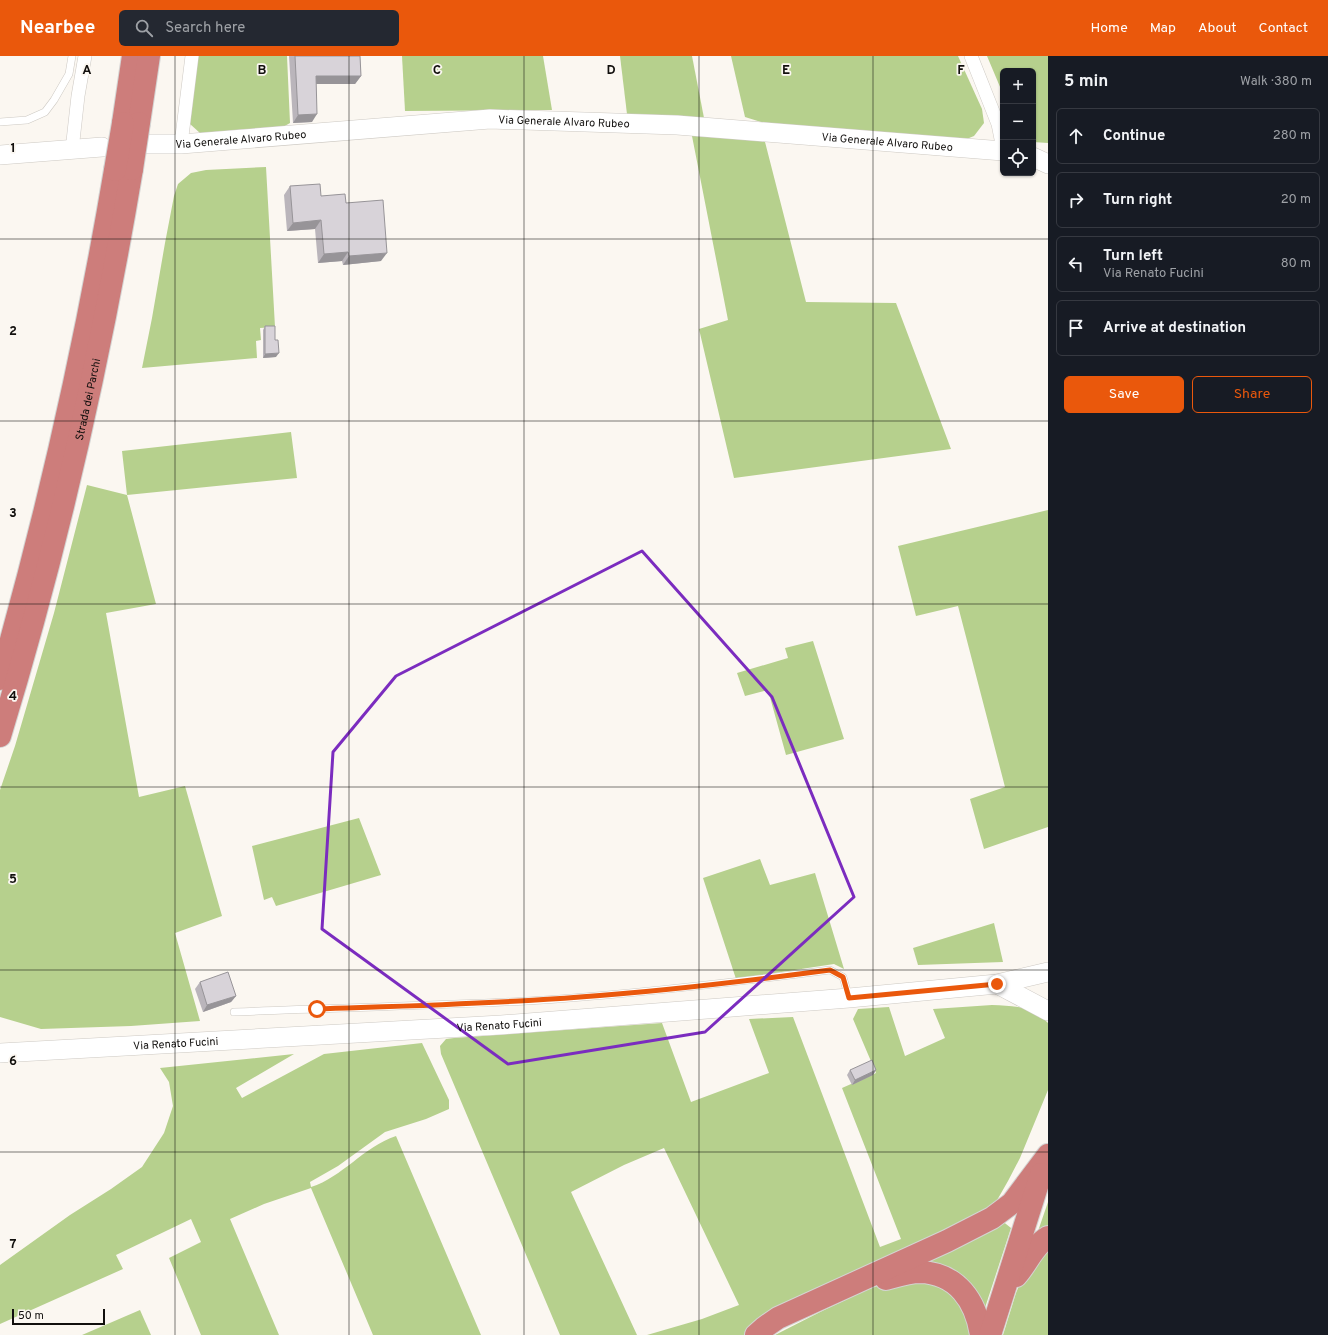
<!DOCTYPE html>
<html lang="en">
<head>
<meta charset="utf-8">
<style>
  body { margin:0; font-family:Overpass,sans-serif; background:#242831; color:#f1f3f6 }
  .controls { position:absolute; right:12px; top:12px; display:grid; overflow:hidden; border-radius:6px; box-shadow:0 1px 3px #0004 }
  .controls button { width:36px; height:36px; display:grid; place-items:center; padding:0; border:0; border-bottom:1px solid #363941; background:#171b24; color:#f1f3f6; font:20px sans-serif }
  .scale { position:absolute; left:12px; bottom:10px; width:93px; box-sizing:border-box; padding-left:4px; border:2px solid #110f0d; border-top:0; font-size:11px; line-height:14px; white-space:nowrap; color:#110f0d; -webkit-text-stroke:3px #fbf7f1; paint-order:stroke }
  .stop { position:absolute; width:12px; height:12px; margin:-9px; border:3px solid #ea580c; border-radius:50%; background:#fff }
  .stop.end { background:#ea580c; border-color:#fff; box-shadow:0 1px 4px #0008 }
  .list { margin:0; padding:0; list-style:none }
  h2 { display:flex; justify-content:space-between; align-items:center; height:52px; margin:0; padding:0 16px; font-size:17px }
  h2 small { font-size:13px; font-weight:400; color:#9ea1a6 }
  .list li { display:grid; grid-template-columns:26px 1fr auto; gap:12px; align-items:center; box-sizing:border-box; height:56px; margin:0 8px 8px; padding:0 8px; border:1px solid #363941; border-radius:6px }
  .list b { display:block; font-size:15px; white-space:nowrap }
  .list p { margin:0; font-size:13px; white-space:nowrap; color:#9ea1a6 }
  .list em { font-size:13px; font-style:normal; color:#9ea1a6 }
  .actions { display:flex; gap:8px; padding:12px 16px }
  .actions a { flex:1; padding:9px 0; border:1px solid #ea580c; border-radius:6px; text-align:center; font-size:14px; color:#ea580c }
  .actions .main { background:#ea580c; color:#fff }
  .icon { flex:none; width:22px; height:22px; fill:none; stroke:currentColor; stroke-width:2; stroke-linecap:round; stroke-linejoin:round }
  .map { position:relative; flex:none; width:1048px; height:1279px; overflow:hidden }
  header { display:flex; align-items:center; gap:24px; box-sizing:border-box; height:56px; padding:0 20px; background:#ea580c; color:#fff }
  header strong { font-size:19px }
  nav { display:flex; gap:22px; margin-inline-start:auto; font-size:14px }
  .search { width:280px; height:36px; background:#242831; display:flex; align-items:center; gap:10px; box-sizing:border-box; padding:0 14px; border-radius:6px; color:#9ea1a6; font-size:15px }
  main { display:flex }
  aside { flex:1; background:#171b24 }
  .map>svg:first-child { display:block }
  .green { fill:#b6d08d }
  .lines { fill:none; stroke-linecap:round; stroke-linejoin:round }
  .lane-casing { stroke:#cdc9c3; stroke-width:8 }
  .street-casing { stroke:#cdc9c3; stroke-width:14 }
  .secondary-casing { stroke:#cdc9c3; stroke-width:20 }
  .highway-casing { stroke:#d4d4d3; stroke-width:24 }
  .lane { stroke:#fff; stroke-width:7 }
  .street { stroke:#fff; stroke-width:13 }
  .secondary { stroke:#fff; stroke-width:19 }
  .highway { stroke:#cd7d7b; stroke-width:22 }
  .highway-bridge-casing { stroke:#d4d4d3; stroke-width:24; stroke-linecap:butt }
  .highway-bridge { stroke:#cd7d7b; stroke-width:22 }
  .wall { fill:#bab5bb }
  .shaded-wall { fill:#979498 }
  .building { fill:#d8d3d9; stroke:#979498 }
  .route { stroke:#ea580c; stroke-width:5 }
  .marked { fill:none; stroke:#7b2cbf; stroke-width:3; stroke-linejoin:round }
  .grid { fill:none; stroke:#110f0d; stroke-width:1; stroke-opacity:0.55 }
  .labels { text-anchor:middle; stroke-width:3.5; stroke-linejoin:round; paint-order:stroke }
  .street-label { font-size:11px; fill:#110f0d; stroke:#fbf7f1 }
  .grid-label { font-size:13px; text-anchor:middle; font-weight:bold; fill:#110f0d; stroke:#fbf7f1; stroke-width:3.5; stroke-linejoin:round; paint-order:stroke }
</style>
</head>
<body>
<header>
<strong>Nearbee</strong>
<div class="search"><svg class="icon" aria-label="search" viewBox="0 0 24 24"><circle cx="10" cy="10" r="6"/><path d="M15 15l6 6"/></svg>Search here</div>
<nav><a>Home</a><a>Map</a><a>About</a><a>Contact</a></nav>
</header>
<main>
<div class="map">
<svg width="1048" height="1279" viewBox="0 0 1048 1279">
  <rect width="100%" height="100%" fill="#fbf7f1"/>
  <g class="green">
    <path d="M198 0H287L290 67 283 71 235 74 213 78 200 77 190 68Z"/>
    <path d="M402 0H543L552 54 405 55Z"/>
    <path d="M620 0H692L704 62 627 58Z"/>
    <path d="M731 0H958L982 53 984 67 974 80 957 87 814 73 761 66 745 61Z"/>
    <path d="M987 0H1048V87L1033 86V15H1003V38Z"/>
    <path d="M692 80 764 82 806 246 896 247 951 393 734 422 699 273 728 264Z"/>
    <path d="M266 111 275 271 260 272 261 284 256 285 257 302 142 312 152 262 165 187 174 140 178 128 191 117 206 114Z"/>
    <path d="M291 376 297 422 127 439 156 548 106 557 139 741 185 730 222 860 175 877 200 965 131 970 41 973 0 961V734L15 690 54 557 87 429 127 439 122 395Z"/>
    <path d="M1048 454V771L984 793 970 743 1005 731 958 550 916 560 898 490Z"/>
    <path d="M813 585 844 683 786 699 768 634 745 640 737 617 788 602 785 592Z"/>
    <path d="M359 762 381 819 276 850 272 841 264 844 252 790Z"/>
    <path d="M760 803 770 829 815 817 844 913 834 908 736 923 703 822Z"/>
    <path d="M994 867 1003 906 918 909 913 892Z"/>
    <path d="M992 949C1015 950 1032 950 1048 967V1034L1020 1102 1008 1125 996 1146 977 1163 748 1279H647L702 1263 739 1249 664 1092 624 1109 571 1136 637 1279H560L441 998 440 990 446 983 454 982 662 967 691 1046 769 1017 749 963 793 961 880 1191 901 1183 842 1032 876 1017 853 963 858 953 889 951 905 1000 945 982 933 953Z"/>
    <path d="M422 987 449 1044V1053L426 1063 385 1076 338 1110 310 1126 311 1131C343 1121 363 1091 396 1080L481 1279H373L311 1132 264 1148 230 1163 279 1279H201L169 1202 201 1186 191 1163 116 1199 123 1213 0 1268V1209L70 1159 111 1133 142 1111 164 1077 173 1050 169 1026 160 1012 294 998 236 1032 242 1042 324 998Z"/>
    <path d="M1048 1146V1175L1036 1181Z"/>
    <path d="M1001 1164 1011 1172 982 1261 914 1210Z"/>
    <path d="M1048 1186V1279H1003L1016 1237 1028 1208Z"/>
    <path d="M896 1224 935 1225 964 1248 971 1279H775L824 1254 871 1232Z"/>
    <path d="M140 1254 151 1279H82Z"/>
  </g>
  <g class="lines">
    <g class="lane-casing">
      <g id="lane">
        <path d="M0 66 27 64 45 56 54 44 69 18 72 0"/>
        <path d="M234 956C331 952 429 950 527 945 628 939 729 927 830 914L843 921 849 942"/>
      </g>
    </g>
    <g class="street-casing">
      <g id="street">
        <path d="M971 0 998 68 1001 83"/>
        <path d="M181 88 192 0"/>
        <path d="M72 94 78 40 85 0"/>
      </g>
    </g>
    <g class="secondary-casing">
      <g id="secondary">
        <path id="s1" d="M148 88H181L490 63 677 69 1003 95"/>
        <path d="M0 99 102 91"/>
        <path d="M1033 101 1048 108"/>
        <path d="M997 928 1048 955"/>
        <path id="s2" d="M0 997 501 969 849 942 997 928 1048 916"/>
      </g>
    </g>
    <g class="highway-casing">
      <g id="highway">
        <path d="M123 67 133 0"/>
        <path d="M139 67 149 0"/>
        <path d="M0 623C48 455 86 286 115 114"/>
        <path id="s3" d="M0 680C57 494 100 304 132 113"/>
        <path d="M1016 1220C1028 1207 1033 1190 1048 1181"/>
        <path d="M886 1223C897 1220 908 1216 920 1216 957 1217 976 1245 981 1279"/>
        <path d="M756 1279 765 1271 778 1262 947 1185 992 1162 1012 1147 1048 1099"/>
        <path d="M990 1279 1041 1118"/>
      </g>
    </g>
    <use href="#lane" class="lane"/>
    <use href="#street" class="street"/>
    <use href="#secondary" class="secondary"/>
    <use href="#highway" class="highway"/>
    <g class="highway-bridge-casing">
      <g id="highway-bridge">
        <path d="M132 113 139 67"/>
        <path d="M115 114 123 67"/>
      </g>
    </g>
    <use href="#highway-bridge" class="highway-bridge"/>
  </g>
  <g class="wall">
    <path d="M289 0H360L361 20 355 28H316L312 66 293 67Z"/>
    <path d="M290 130 321 140 346 147 381 205 343 209 342 205 318 207 315 173 287 175 284 139Z"/>
    <path d="M265 270 276 301 263 302V274Z"/>
    <path d="M200 926 236 940 231 946 203 956 195 933Z"/>
    <path d="M850 1014H876L873 1019 852 1029 847 1019Z"/>
  </g>
  <g class="shaded-wall">
    <path d="M316 20H361L355 28H311Z"/>
    <path d="M317 58 312 66 293 67 298 59Z"/>
    <path d="M321 164 315 173 287 175 293 167Z"/>
    <path d="M348 196 342 205 318 207 324 198Z"/>
    <path d="M387 197 381 205 343 209 349 200Z"/>
    <path d="M279 297 276 301 263 302 265 298Z"/>
    <path d="M236 940 231 946 203 956 207 949Z"/>
    <path d="M876 1014 873 1019 852 1029 855 1024Z"/>
  </g>
  <g class="building">
    <path d="M295 0H360L361 20H316L317 58 298 59Z"/>
    <path d="M320 128 321 140 345 138 346 147 383 144 387 197 349 200 348 196 324 198 321 164 293 167 290 130Z"/>
    <path d="M265 270H275V284H278L279 297 265 298Z"/>
    <path d="M228 916 236 940 207 949 200 926Z"/>
    <path d="M872 1004 876 1014 855 1024 850 1014Z"/>
  </g>
  <g class="lines">
    <path class="route" d="M317 953C405 950 493 948 580 941 664 935 747 925 830 914L843 921 849 942 997 928"/>
  </g>
  <path class="marked" d="M642 495 772 641 854 841 705 976 508 1008 322 873 333 696 396 620Z"/>
  <path class="grid" d="M175 0V1279M349 0V1279M524 0V1279M699 0V1279M873 0V1279M0 183H1048M0 365H1048M0 548H1048M0 731H1048M0 914H1048M0 1096H1048"/>
  <g class="labels">
    <g class="street-label">
      <text dy="4" stroke="none"><textPath href="#s1" startOffset="417">Via Generale Alvaro Rubeo</textPath></text>
      <text dy="4" stroke="none"><textPath href="#s1" startOffset="93">Via Generale Alvaro Rubeo</textPath></text>
      <text dy="4" stroke="none"><textPath href="#s1" startOffset="741">Via Generale Alvaro Rubeo</textPath></text>
      <text dy="4" stroke="none"><textPath href="#s3" startOffset="348">Strada dei Parchi</textPath></text>
      <text dy="4" stroke="none"><textPath href="#s2" startOffset="500">Via Renato Fucini</textPath></text>
      <text dy="4" stroke="none"><textPath href="#s2" startOffset="176">Via Renato Fucini</textPath></text>
    </g>
  </g>
  <g class="grid-label">
    <text x="87" y="18">A</text>
    <text x="262" y="18">B</text>
    <text x="437" y="18">C</text>
    <text x="611" y="18">D</text>
    <text x="786" y="18">E</text>
    <text x="961" y="18">F</text>
    <text x="13" y="96">1</text>
    <text x="13" y="279">2</text>
    <text x="13" y="461">3</text>
    <text x="13" y="644">4</text>
    <text x="13" y="827">5</text>
    <text x="13" y="1009">6</text>
    <text x="13" y="1192">7</text>
  </g>
</svg>
<div class="controls">
<button>+</button>
<button>−</button>
<button><svg class="icon" aria-label="locate" viewBox="0 0 24 24"><circle cx="12" cy="12" r="6"/><path d="M12 2v4M12 18v4M2 12h4M18 12h4"/></svg></button>
</div>
<div class="scale">50 m</div>
<div class="stop" style="left:317px;top:953px"></div>
<div class="stop end" style="left:997px;top:928px"></div>
</div>
<aside>
<h2>5 min<small>Walk · 380 m</small></h2>
<ul class="list">
<li><svg class="icon" aria-label="ahead" viewBox="0 0 24 24"><path d="M12 20V5M6 11l6-6 6 6"/></svg><div><b>Continue</b></div><em>280 m</em></li>
<li><svg class="icon" aria-label="right" viewBox="0 0 24 24"><path d="M7 20v-9h11M14 6l5 5-5 5"/></svg><div><b>Turn right</b></div><em>20 m</em></li>
<li><svg class="icon" aria-label="left" viewBox="0 0 24 24"><path d="M17 20v-9H6M10 6l-5 5 5 5"/></svg><div><b>Turn left</b><p>Via Renato Fucini</p></div><em>80 m</em></li>
<li><svg class="icon" aria-label="arrive" viewBox="0 0 24 24"><path d="M6 21V4h12l-3 4 3 4H6"/></svg><div><b>Arrive at destination</b></div></li>
</ul>
<div class="actions"><a class="main">Save</a><a>Share</a></div>
</aside>
</main>
</body>
</html>
